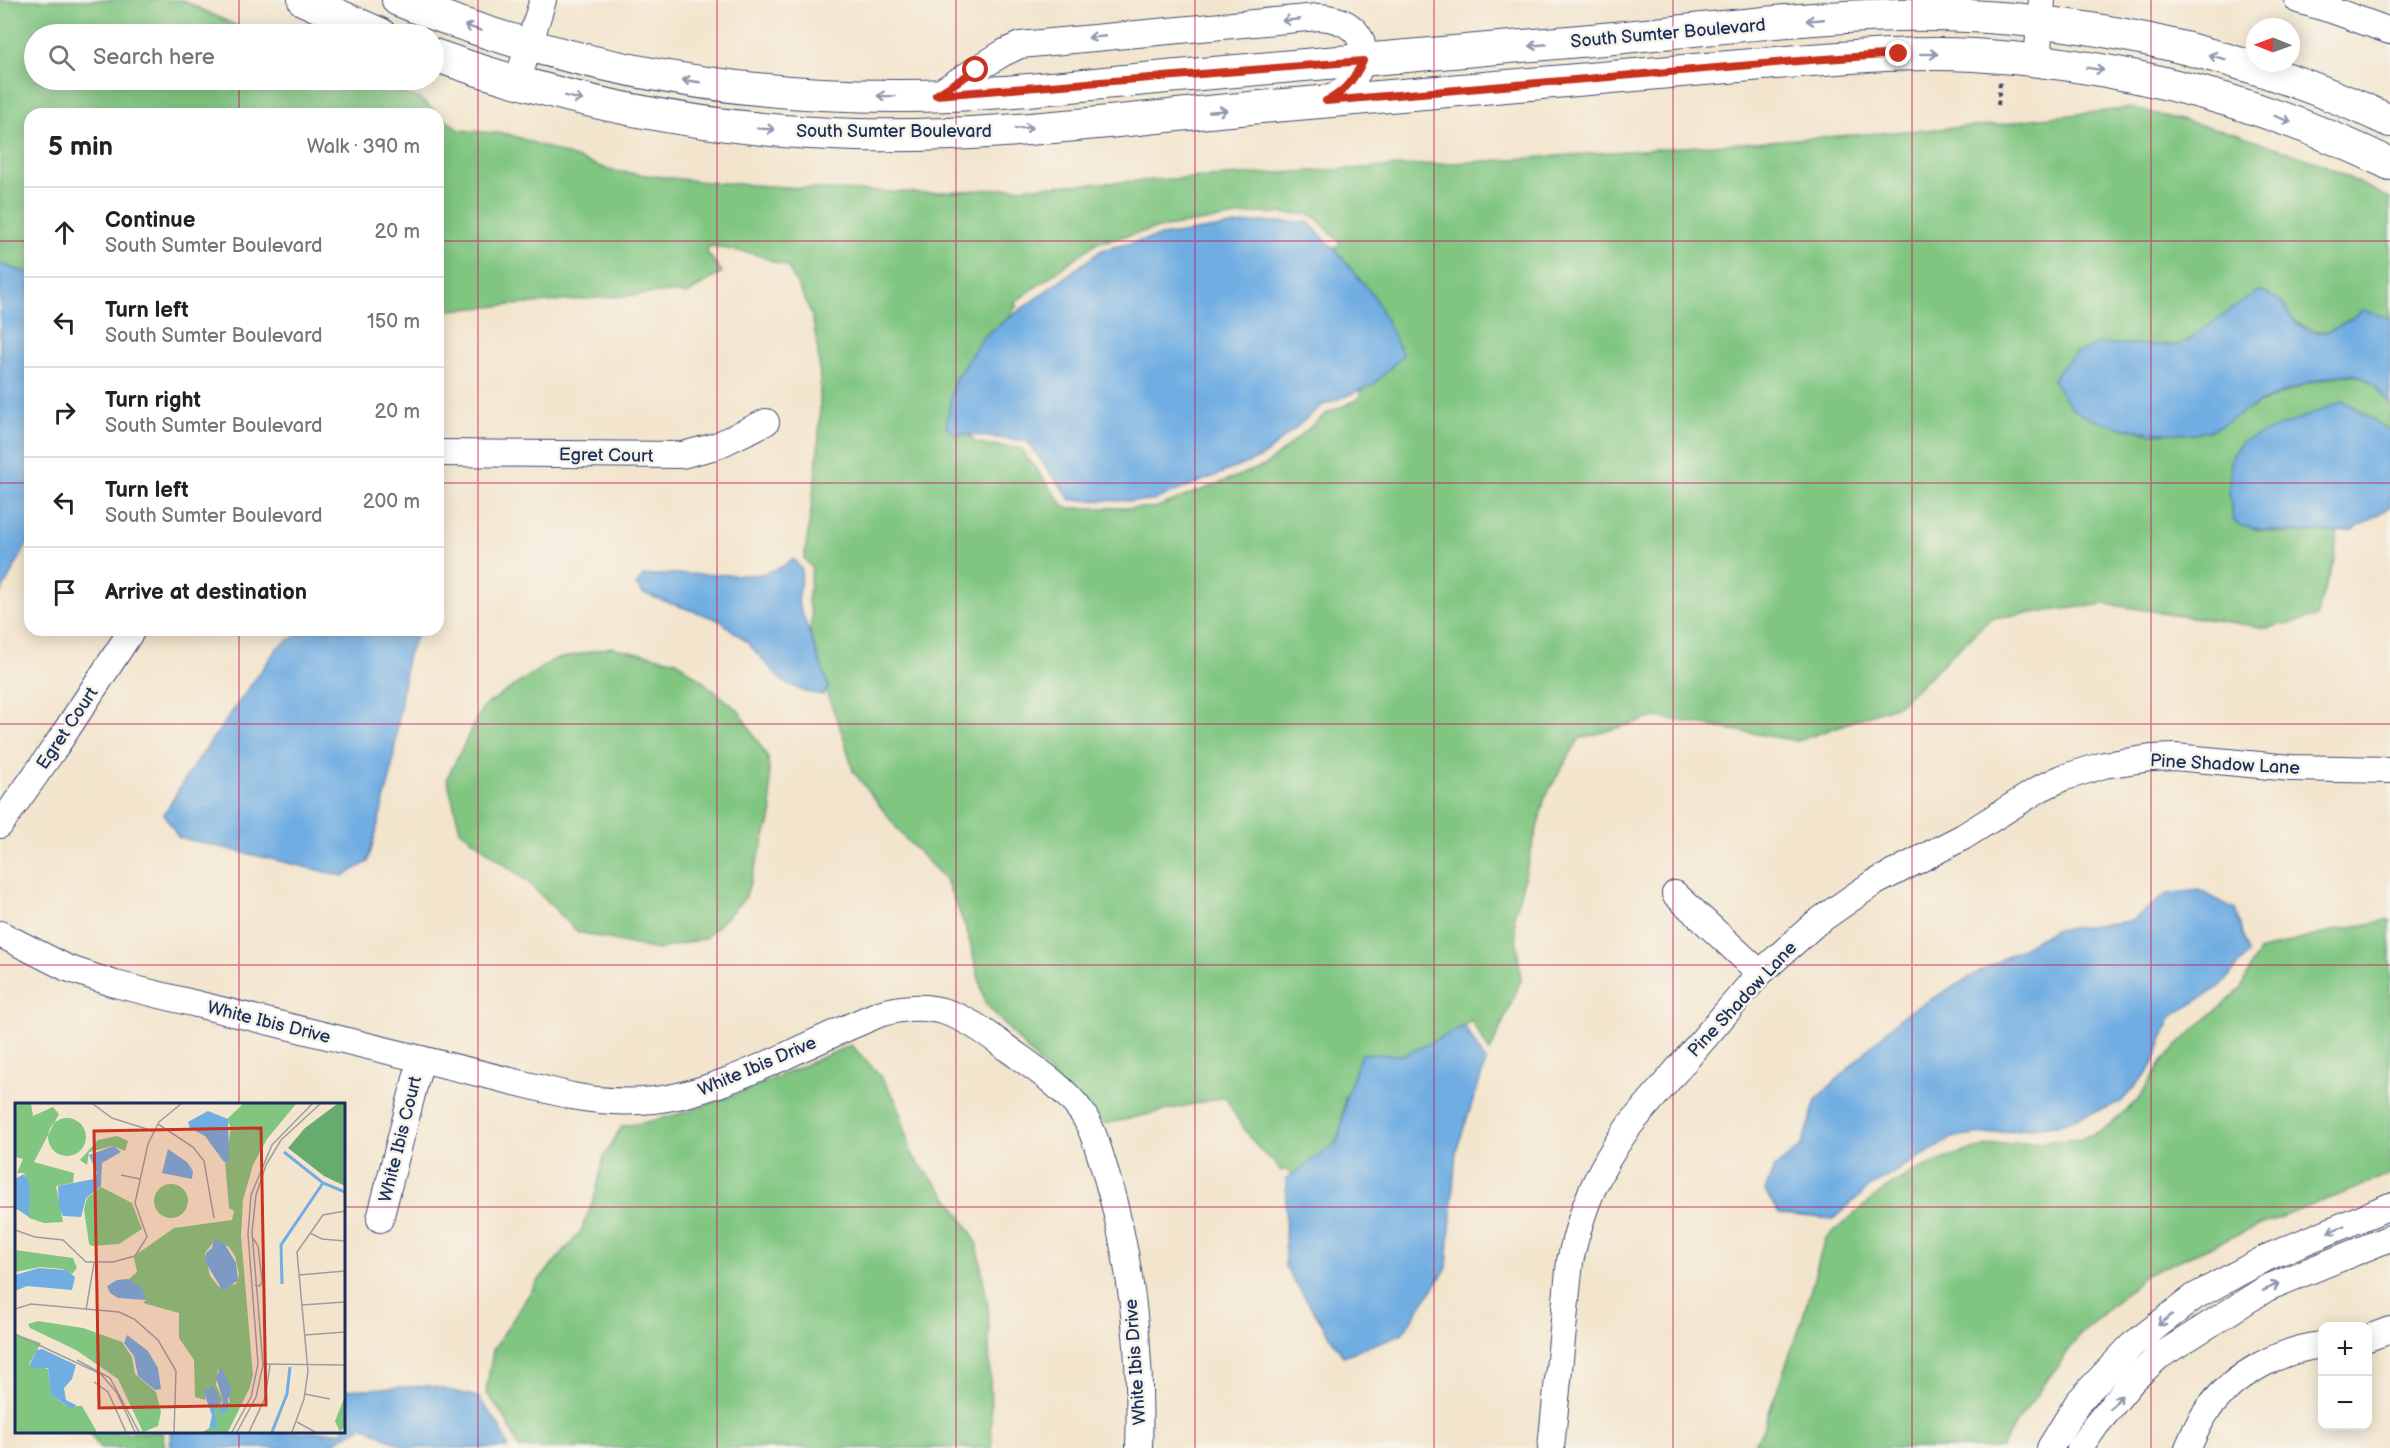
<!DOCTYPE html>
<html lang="en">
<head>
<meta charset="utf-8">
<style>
  body { margin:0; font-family:"Balsamiq Sans",sans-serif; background:#f6f6f6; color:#222 }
  .controls { position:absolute; right:18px; bottom:18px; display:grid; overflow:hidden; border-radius:12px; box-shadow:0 3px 15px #0003 }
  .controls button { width:54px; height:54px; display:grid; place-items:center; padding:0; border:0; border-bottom:2px solid #e0e0e0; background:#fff; color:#222; font:30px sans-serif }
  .compass { position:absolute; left:2246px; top:18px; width:54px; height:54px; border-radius:50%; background:#fff; box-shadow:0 3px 15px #0003; rotate:271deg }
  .stop { position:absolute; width:18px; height:18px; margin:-14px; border:4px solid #c8321e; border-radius:50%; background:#fff }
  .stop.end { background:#c8321e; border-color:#fff; box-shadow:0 2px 6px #0008 }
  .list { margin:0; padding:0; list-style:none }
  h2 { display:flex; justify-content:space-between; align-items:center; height:78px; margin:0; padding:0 24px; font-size:26px }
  h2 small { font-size:20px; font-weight:400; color:#767676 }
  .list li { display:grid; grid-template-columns:39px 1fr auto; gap:18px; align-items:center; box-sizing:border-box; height:90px; padding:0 24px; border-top:2px solid #e0e0e0 }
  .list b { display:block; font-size:22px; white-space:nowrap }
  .list p { margin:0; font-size:20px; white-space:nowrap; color:#767676 }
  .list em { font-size:20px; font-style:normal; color:#767676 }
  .icon { flex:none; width:33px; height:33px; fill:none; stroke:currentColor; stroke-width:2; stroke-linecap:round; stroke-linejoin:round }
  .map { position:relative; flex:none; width:2390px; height:1448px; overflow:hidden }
  .search { position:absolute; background:#fff; box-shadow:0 3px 15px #0003; left:24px; top:24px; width:420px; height:66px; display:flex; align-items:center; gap:15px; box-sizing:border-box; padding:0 21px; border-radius:33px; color:#767676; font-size:22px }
  .panel { position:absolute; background:#fff; box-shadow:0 3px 15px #0003; left:24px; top:108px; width:420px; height:528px; border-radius:18px }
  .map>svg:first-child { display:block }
  .green { fill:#80c681; stroke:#4e7a70; stroke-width:1.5; fill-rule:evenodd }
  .water { fill:#70ade2; stroke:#466ea0; stroke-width:1.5 }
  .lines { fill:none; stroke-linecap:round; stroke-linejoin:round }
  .minor-casing { stroke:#3b4a6f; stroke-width:28 }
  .major-casing { stroke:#3b4a6f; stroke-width:34 }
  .path { stroke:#3b4a6f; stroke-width:4; stroke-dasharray:4.5 4.5; stroke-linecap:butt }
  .minor { stroke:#fff; stroke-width:26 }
  .major { stroke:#fff; stroke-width:32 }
  .oneway { stroke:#8d97ae }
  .route { stroke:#c8321e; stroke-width:8 }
  .grid { fill:none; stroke:#c2185b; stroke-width:1.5; stroke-opacity:0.55 }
  .labels { text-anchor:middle; stroke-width:5; stroke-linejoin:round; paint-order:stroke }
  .street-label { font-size:18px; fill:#1b2f5e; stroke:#f7f3e8 }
  .inset-river { fill:none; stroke:#70ade2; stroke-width:3 }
  .inset-road { fill:none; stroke:#9d9ca1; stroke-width:1.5 }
  .view { fill:#c8321e; fill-opacity:0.15; stroke:#c8321e; stroke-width:3 }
  .inset-edge { fill:none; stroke:#1b2f5e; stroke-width:3 }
</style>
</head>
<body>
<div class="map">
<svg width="2390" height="1448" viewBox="0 0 2390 1448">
  <rect width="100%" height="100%" fill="#f7f3e8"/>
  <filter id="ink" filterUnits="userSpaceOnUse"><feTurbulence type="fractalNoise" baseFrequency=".0167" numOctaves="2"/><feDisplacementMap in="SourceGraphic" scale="12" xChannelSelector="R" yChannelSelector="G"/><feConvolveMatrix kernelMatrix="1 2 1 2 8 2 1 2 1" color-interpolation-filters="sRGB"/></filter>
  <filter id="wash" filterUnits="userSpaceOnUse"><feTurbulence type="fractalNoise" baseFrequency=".008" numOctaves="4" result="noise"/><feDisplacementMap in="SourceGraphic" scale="24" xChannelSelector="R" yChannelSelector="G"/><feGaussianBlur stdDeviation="1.35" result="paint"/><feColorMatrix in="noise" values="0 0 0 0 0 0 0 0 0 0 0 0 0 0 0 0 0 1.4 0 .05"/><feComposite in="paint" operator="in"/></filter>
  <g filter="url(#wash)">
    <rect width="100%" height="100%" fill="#f3e5cd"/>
    <g class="green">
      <path d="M0 0H182L237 26 250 34H34V80H317L382 85 420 99 459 130 508 134 613 171 706 182 834 190 928 193 1487 161 2006 124 2025 120 2131 108 2238 134 2324 165 2390 199V322L2361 312C2349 318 2341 328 2328 331 2307 336 2273 306 2254 294L2203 330 2190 347 2071 407 2092 419 2150 434 2208 431 2248 409 2305 384 2343 375 2360 376 2374 385 2390 404V431L2344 401 2229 492 2233 520C2256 537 2309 533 2337 532L2335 557 2316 617 2267 628 2105 604 1991 618 1900 704 1798 741 1655 717 1579 739 1545 797 1514 917 1521 980 1490 1052 1471 1020 1457 1034 1345 1096 1341 1127 1329 1161 1292 1175 1285 1169 1281 1171C1276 1163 1271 1160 1264 1154 1249 1138 1235 1116 1225 1097L1105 1124 1064 1090 985 1003 967 931 946 880 903 836 853 771 843 735 816 665 810 631 812 615 808 602 812 568 804 558C815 488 829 391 813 321 809 303 796 284 788 267L755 254 710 246 706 251 722 272 687 294 670 292 438 311V114H30V274L0 264ZM1257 213 1308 214 1315 217 1341 243 1334 249 1363 388 1357 400 1327 413 1266 465 1155 508H1067L1063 505 1021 449 976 443 957 421 1006 322 1017 305 1014 303 1096 243 1159 228Z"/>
      <path d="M611 647 677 661 738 710 768 758 772 815 745 898 705 938 657 950 578 932 530 884 460 830 447 778 483 707 553 660Z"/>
      <path d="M2390 920V1175L2258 1226 2145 1275 2079 1336 2014 1426 2001 1448H1752L1762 1432 1802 1320 1825 1239 1882 1191 1912 1172 1960 1153 1993 1145 2080 1139 2103 1130 2139 1099 2162 1062 2188 1035 2240 990 2259 951 2335 930Z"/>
      <path d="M851 1045 879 1074 898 1104 911 1154 953 1204 977 1243 988 1307 992 1448H519L507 1421 486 1392 493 1350 537 1282 580 1233 594 1199 604 1157 622 1126C703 1115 777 1076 851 1045Z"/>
      <path d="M89 1432H162L165 1448H100Z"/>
    </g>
    <g class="water">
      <path d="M1257 222H1308L1337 252 1374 296 1403 355 1373 385 1321 406 1262 457 1152 501 1071 500 1027 441 953 433 946 426 954 381 983 337 1102 250 1161 236Z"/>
      <path d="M0 264 30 274V539L0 594Z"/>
      <path d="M2258 291C2264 293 2271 295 2276 298 2286 304 2290 319 2300 326 2322 343 2345 323 2363 310L2390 318V404C2382 394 2373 381 2360 376 2334 368 2267 398 2243 412 2233 418 2219 428 2207 431 2179 439 2092 428 2071 407 2064 400 2059 389 2053 380L2058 371 2076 353 2099 344 2181 345Z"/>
      <path d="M2344 401 2390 431V507L2353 530 2337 532H2282L2241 526 2233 520 2229 492 2231 458 2243 441Z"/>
      <path d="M793 559 802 570 798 602 829 687 823 695 805 692 782 681 747 642 719 620 642 593 636 585 643 576 671 574 758 575 780 568Z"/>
      <path d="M306 630H419L407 657 391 774 368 862 343 876 178 837 164 814 188 774 278 647Z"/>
      <path d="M2199 890 2235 909 2248 954 2221 986 2171 1017 2152 1067 2120 1103 2056 1125 1952 1138 1870 1187 1833 1219 1779 1214 1765 1191 1774 1168 1802 1146 1816 1100 1903 1015 2054 930 2131 921 2167 894Z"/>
      <path d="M1464 1026 1486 1062 1456 1151 1447 1268 1402 1334 1343 1356 1285 1267 1286 1179 1338 1142 1346 1098 1361 1054 1405 1055Z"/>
      <path d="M430 1386 478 1397 498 1424 509 1448H407L363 1426 324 1448H171L170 1432H344V1390Z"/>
    </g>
  </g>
  <g filter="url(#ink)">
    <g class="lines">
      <g class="minor-casing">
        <g id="minor">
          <path d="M2298 0 2332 10 2390 31"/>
          <path d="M2037 61 2042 0"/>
          <path d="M517 83 543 0"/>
          <path d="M936 95 1003 53 1020 45 1318 17C1381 20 1372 80 1326 101"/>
          <path d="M438 453 682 455 716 446 766 422"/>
          <path d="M0 825 56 746 132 630"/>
          <path d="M1675 894 1760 973"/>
          <path d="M0 934 67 968 115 984 572 1096C654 1112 705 1092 779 1059 812 1043 846 1028 879 1014 932 998 962 1014 1004 1046 1031 1066 1064 1086 1083 1114 1094 1132 1100 1154 1106 1174 1132 1262 1142 1356 1139 1448"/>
          <path d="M380 1219 421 1059"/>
          <path d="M2368 1338 2390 1330"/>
          <path d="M1551 1448 1570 1261C1582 1207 1597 1171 1629 1126L1760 973 1816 923 1872 884 1963 837 2041 788 2062 778 2104 765 2151 758 2175 757 2291 768 2390 770"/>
          <path d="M2050 1448 2078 1402 2131 1346 2194 1297 2268 1257 2390 1206"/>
          <path d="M2080 1448 2096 1425 2133 1380 2158 1357 2267 1288 2390 1238"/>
          <path d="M2188 1448C2194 1434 2200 1419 2210 1407 2237 1373 2280 1350 2322 1345"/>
        </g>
      </g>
      <g class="major-casing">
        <g id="major">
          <path d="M304 0 380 34"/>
          <path d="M398 0C556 64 724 96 894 96 989 97 1084 84 1178 76 1323 64 1468 51 1614 38 1708 29 1803 17 1897 15 2067 12 2236 49 2390 121"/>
          <path d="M434 55C571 104 711 131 857 135 992 138 1127 119 1261 107 1444 91 1627 75 1811 60 1865 56 1920 52 1974 55 2118 64 2260 100 2390 164"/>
        </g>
      </g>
      <path class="path" d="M1998 105 2000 82"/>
      <use href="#minor" class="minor"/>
      <use href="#major" class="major"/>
    </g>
    <defs><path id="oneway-shaft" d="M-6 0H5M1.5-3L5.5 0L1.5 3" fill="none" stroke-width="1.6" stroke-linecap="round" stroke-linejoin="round" transform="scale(1.5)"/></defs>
    <g class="oneway">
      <use href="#oneway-shaft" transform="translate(1291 20) rotate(175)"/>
      <use href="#oneway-shaft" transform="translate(1815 20) rotate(175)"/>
      <use href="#oneway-shaft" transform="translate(473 28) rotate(-162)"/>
      <use href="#oneway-shaft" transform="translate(1097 37) rotate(175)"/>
      <use href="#oneway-shaft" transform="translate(1538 45) rotate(175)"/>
      <use href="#oneway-shaft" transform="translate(1929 54) rotate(1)"/>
      <use href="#oneway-shaft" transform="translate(2217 57) rotate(-165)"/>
      <use href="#oneway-shaft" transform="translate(2095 69) rotate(9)"/>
      <use href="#oneway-shaft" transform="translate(691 81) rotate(-172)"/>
      <use href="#oneway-shaft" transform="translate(886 96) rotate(-179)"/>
      <use href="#oneway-shaft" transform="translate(574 98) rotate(14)"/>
      <use href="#oneway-shaft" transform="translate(1218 111) rotate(-5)"/>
      <use href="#oneway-shaft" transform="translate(2283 119) rotate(20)"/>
      <use href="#oneway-shaft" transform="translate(1024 128) rotate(-5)"/>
      <use href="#oneway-shaft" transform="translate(766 129) rotate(5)"/>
      <use href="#oneway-shaft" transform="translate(2336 1229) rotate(157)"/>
      <use href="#oneway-shaft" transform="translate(2271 1287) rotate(-25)"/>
      <use href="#oneway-shaft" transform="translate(2165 1320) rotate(142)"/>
      <use href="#oneway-shaft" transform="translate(2116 1402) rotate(-50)"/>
    </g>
  </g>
  <g class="lines" filter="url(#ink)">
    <path class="route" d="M976 70 936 95 1363 61C1355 78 1344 93 1326 101L1810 60 1899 54"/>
  </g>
  <path class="grid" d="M239 0V34M478 0V1448M717 0V1448M956 0V1448M1195 0V1448M1434 0V1448M1673 0V1448M1912 0V1448M2151 0V1448M239 80V114M0 241H30M438 241H2390M0 483H30M438 483H2390M239 630V1104M0 724H2390M0 965H2390M0 1207H16M344 1207H2390M239 1432V1448"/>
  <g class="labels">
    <g class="street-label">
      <text transform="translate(1668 33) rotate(-5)" y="6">South Sumter Boulevard</text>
      <text x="894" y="137">South Sumter Boulevard</text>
      <text transform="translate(606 455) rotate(1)" y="6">Egret Court</text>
      <text transform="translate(67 728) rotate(-56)" y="6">Egret Court</text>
      <text transform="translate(2225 764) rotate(3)" y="6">Pine Shadow Lane</text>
      <text transform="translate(1742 999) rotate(-47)" y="6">Pine Shadow Lane</text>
      <text transform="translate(269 1022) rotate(14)" y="6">White Ibis Drive</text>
      <text transform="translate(757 1066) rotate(-23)" y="6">White Ibis Drive</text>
      <text transform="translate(400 1139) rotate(-76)" y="6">White Ibis Court</text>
      <text transform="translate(1135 1362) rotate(-94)" y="6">White Ibis Drive</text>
    </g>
  </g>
  <g transform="translate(15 1103)">
    <rect width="330" height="330" fill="#f3e5cd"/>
    <path d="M0 1H16L18 13 38 4 44 11 19 59 59 70 58 80 41 83 48 119 29 120 14 115 11 74 9 70H2L8 56 0 54ZM228 1H281L252 36 238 62 228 97 226 133 238 272 235 284 213 329H188L201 321 200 305 194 284 190 286V297L180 294 179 257 164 235V210L128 200 131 197 122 183 113 177 122 169 119 155 122 151 159 125 217 117 219 108 214 105 210 59 216 26 212 16ZM200 137 214 144 220 153 224 171 221 181 204 184 195 173 190 150ZM203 266 215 299 204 303 208 297 201 282ZM33 34a19 19 0 1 1 38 0a19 19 0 1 1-38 0ZM102 33 113 38 110 48 98 43 74 49 72 62 65 57 83 37ZM139 98a17 17 0 1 1 34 0a17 17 0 1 1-34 0ZM86 84 117 100 127 126 104 141 77 143 74 141 69 106 72 95ZM0 147 58 155 62 165 57 171 48 166 25 164 0 169ZM23 218 68 225 107 239 117 254 120 271 141 289 146 309 143 323 128 329 103 276 61 247 15 225 13 221ZM0 231 26 240 14 261 33 266 36 292 52 303H67L82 329H0ZM330 293V323L325 329 320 318Z" fill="#80c681" fill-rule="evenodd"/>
    <path d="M322 1H330V83L309 73 273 45 290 25Z" fill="#68ab6f"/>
    <path d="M193 8 213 16 214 58 209 59 190 33 175 25 173 19ZM99 43 106 49 87 60 86 83 71 95 66 114 48 113 44 105 43 83 79 76 82 70 74 52ZM153 46 172 59 178 68 177 76 147 70ZM9 71 15 81 14 114 0 105V76ZM199 136 209 140 221 160 223 177 208 188 191 160V150L197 145ZM24 165 51 167 60 174 57 187 12 183 0 188V172ZM113 176 127 185 131 197 103 195 95 190 92 183 102 177ZM112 232 133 248 143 265 146 286 140 287 123 273 119 253 109 240ZM27 246 61 262 57 276 49 285 51 297 61 302 57 306 36 292 33 265H18L15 261 22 247ZM206 264 217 287 213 294V307L204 312 208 297 201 275ZM198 284 205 297 200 305 202 324 194 326 197 312 189 290 191 285Z" fill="#70ade2"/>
    <path class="inset-river" d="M269 49 308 80 330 89M267 181 266 142 308 80M257 329 272 291 275 264"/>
    <path class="inset-road" d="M78 1 97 15 138 28M143 21 178 44 189 58 199 115M106 72 125 76M0 127 20 134 48 137 71 159H98L120 153 132 134 120 100 133 41 144 19 166 1M295 130 307 136 330 138M238 135 243 143 247 178 245 183 240 182M284 172 330 168M287 202 330 199M0 206 16 201 104 209 119 216 143 237 161 268 159 329M71 207 79 160M0 231 86 271 102 290 120 329M290 232 330 229M62 257 95 275 124 329M247 261 330 262M79 279 93 289 111 329M290 291 315 296M282 319 300 329M217 329 236 294 243 261 233 131 236 92 257 42 297 1M222 329 241 294 248 262 237 129 241 92 251 62 266 37 305 1M234 329 250 295 255 262M277 329 289 296 293 268 282 149 308 112 330 108"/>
    <path class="view" d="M246 25 251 302 84 305 79 28Z"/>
    <rect width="330" height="330" class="inset-edge"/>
  </g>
</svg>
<div class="controls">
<button>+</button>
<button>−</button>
</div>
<svg class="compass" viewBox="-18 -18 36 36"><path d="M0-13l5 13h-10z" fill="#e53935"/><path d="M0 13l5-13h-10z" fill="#767676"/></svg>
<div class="stop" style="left:976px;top:70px"></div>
<div class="stop end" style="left:1899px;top:54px"></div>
<div class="search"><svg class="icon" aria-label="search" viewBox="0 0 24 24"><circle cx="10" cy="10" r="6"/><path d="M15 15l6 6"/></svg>Search here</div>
<section class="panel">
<h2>5 min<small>Walk · 390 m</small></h2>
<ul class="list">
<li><svg class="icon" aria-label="ahead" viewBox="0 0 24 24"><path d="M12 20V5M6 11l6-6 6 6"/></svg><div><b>Continue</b><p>South Sumter Boulevard</p></div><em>20 m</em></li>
<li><svg class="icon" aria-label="left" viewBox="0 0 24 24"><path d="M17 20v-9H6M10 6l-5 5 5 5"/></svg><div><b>Turn left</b><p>South Sumter Boulevard</p></div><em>150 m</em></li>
<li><svg class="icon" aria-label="right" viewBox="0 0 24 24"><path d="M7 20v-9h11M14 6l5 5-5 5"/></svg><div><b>Turn right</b><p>South Sumter Boulevard</p></div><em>20 m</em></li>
<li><svg class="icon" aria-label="left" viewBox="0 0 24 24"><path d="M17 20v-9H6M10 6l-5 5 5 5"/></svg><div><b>Turn left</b><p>South Sumter Boulevard</p></div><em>200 m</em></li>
<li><svg class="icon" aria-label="arrive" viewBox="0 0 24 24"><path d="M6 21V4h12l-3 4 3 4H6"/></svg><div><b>Arrive at destination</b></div></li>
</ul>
</section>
</div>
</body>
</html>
